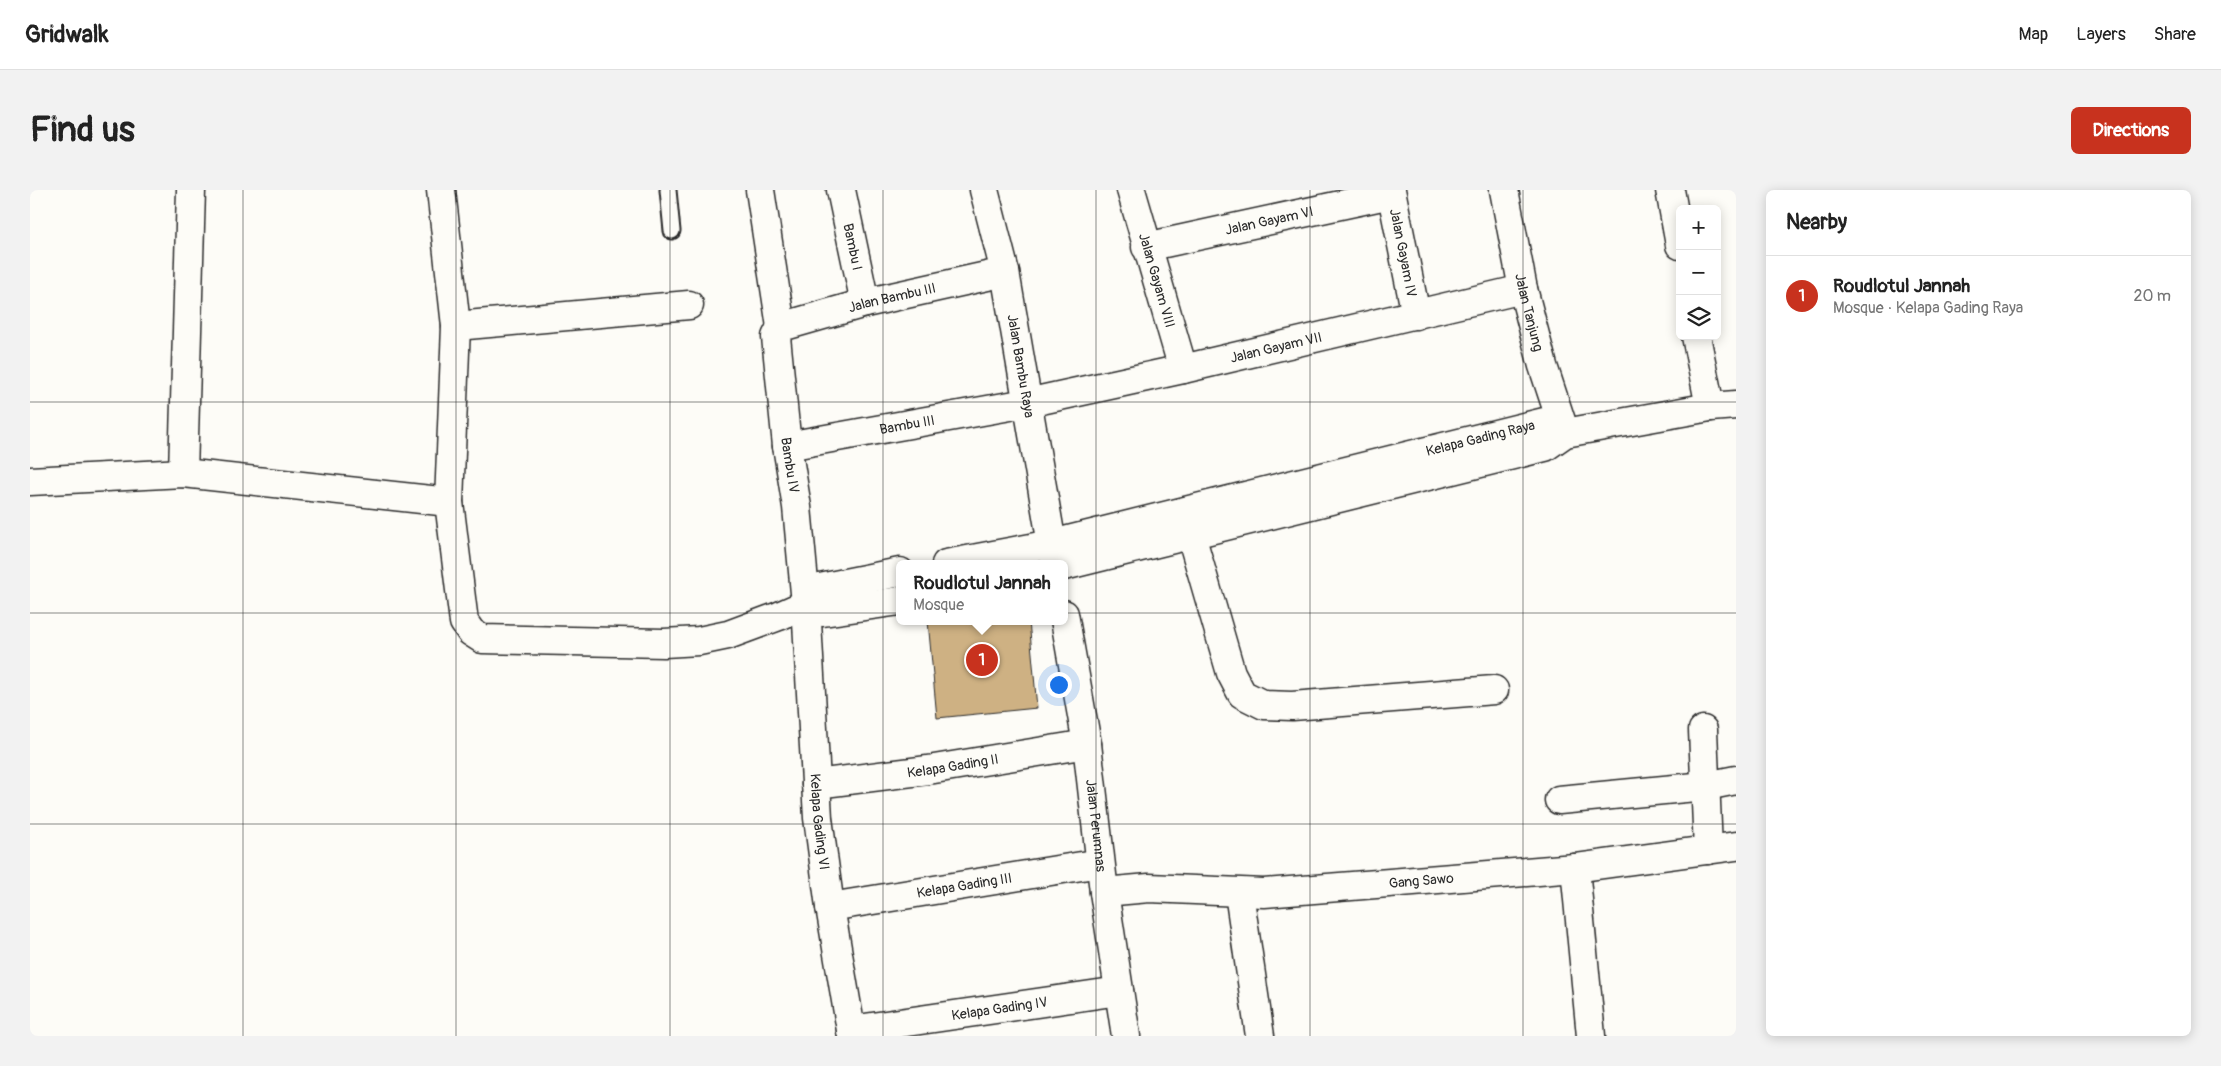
<!DOCTYPE html>
<html lang="en">
<head>
<meta charset="utf-8">
<style>
  body { margin:0; font-family:Pangolin,sans-serif; background:#f2f2f2; color:#222 }
  .controls { position:absolute; right:15px; top:15px; display:grid; overflow:hidden; border-radius:8px; box-shadow:0 2px 12px #0003 }
  .controls button { width:45px; height:45px; display:grid; place-items:center; padding:0; border:0; border-bottom:1px solid #e0e0e0; background:#fff; color:#222; font:25px sans-serif }
  .you { position:absolute; left:1028px; top:494px; width:18px; height:18px; margin:-12px; border:4px solid #fff; border-radius:50%; background:#1a73e8; box-shadow:0 0 0 8px #1a73e833 }
  .badge { display:grid; place-items:center; width:32px; height:32px; border-radius:50%; background:#c8321e; color:#fff; font-size:16px; font-weight:700 }
  .pin { position:absolute; translate:-50% -50%; border:2px solid #fff; box-shadow:0 1px 5px #0006 }
  .popup { position:absolute; left:866px; top:370px; width:172px; height:65px; box-sizing:border-box; display:grid; place-content:center; border-radius:8px; background:#fff; filter:drop-shadow(0 1px 4px #0005); font-size:16px; white-space:nowrap; color:#767676 }
  .popup b { font-size:19px; color:#222 }
  .popup::after { content:''; position:absolute; left:50%; top:100%; margin-left:-10px; border:10px solid transparent; border-top-color:#fff }
  .list { margin:0; padding:0; list-style:none }
  h2 { display:flex; justify-content:space-between; align-items:center; height:65px; margin:0; padding:0 20px; font-size:21px }
  h2 small { font-size:16px; font-weight:400; color:#767676 }
  .list li { display:grid; grid-template-columns:32px 1fr auto; gap:15px; align-items:center; box-sizing:border-box; height:80px; padding:0 20px; border-top:1px solid #e0e0e0 }
  .list b { display:block; font-size:19px; white-space:nowrap }
  .list p { margin:0; font-size:16px; white-space:nowrap; color:#767676 }
  .list em { font-size:16px; font-style:normal; color:#767676 }
  .icon { flex:none; width:28px; height:28px; fill:none; stroke:currentColor; stroke-width:2; stroke-linecap:round; stroke-linejoin:round }
  .map { position:relative; flex:none; width:1706px; height:846px; overflow:hidden; border-radius:8px }
  header { display:flex; align-items:center; gap:30px; box-sizing:border-box; height:70px; padding:0 25px; background:#fff; border-bottom:1px solid #e0e0e0 }
  header strong { font-size:24px }
  nav { display:flex; gap:28px; margin-inline-start:auto; font-size:18px }
  .intro { display:flex; align-items:center; justify-content:space-between; box-sizing:border-box; height:120px; padding:0 30px }
  h1 { margin:0; font-size:35px }
  .button { padding:12px 22px; border-radius:8px; background:#c8321e; color:#fff; font-size:18px; font-weight:700 }
  main { display:flex; gap:30px; padding:0 30px }
  aside { flex:1; background:#fff; border-radius:8px; box-shadow:0 2px 12px #0003 }
  .map>svg:first-child { display:block }
  .building { fill:#ceb183; stroke:#2b2b2b }
  .lines { fill:none; stroke-linecap:round; stroke-linejoin:round }
  .service-casing { stroke:#2b2b2b; stroke-width:19 }
  .minor-casing { stroke:#2b2b2b; stroke-width:31 }
  .service { stroke:#fdfcf7; stroke-width:15 }
  .minor { stroke:#fdfcf7; stroke-width:28 }
  .grid { fill:none; stroke:#2b2b2b; stroke-width:1; stroke-opacity:0.55 }
  .labels { text-anchor:middle; stroke-width:5; stroke-linejoin:round; paint-order:stroke }
  .street-label { font-size:14px; fill:#2b2b2b; stroke:#fdfcf7 }
</style>
</head>
<body>
<header>
<strong>Gridwalk</strong>
<nav><a>Map</a><a>Layers</a><a>Share</a></nav>
</header>
<div class="intro"><h1>Find us</h1><a class="button">Directions</a></div>
<main>
<div class="map">
<svg width="1706" height="846" viewBox="0 0 1706 846">
  <rect width="100%" height="100%" fill="#fdfcf7"/>
  <filter id="ink" filterUnits="userSpaceOnUse"><feTurbulence type="fractalNoise" baseFrequency=".02" numOctaves="2"/><feDisplacementMap in="SourceGraphic" scale="10" xChannelSelector="R" yChannelSelector="G"/><feConvolveMatrix kernelMatrix="1 2 1 2 8 2 1 2 1" color-interpolation-filters="sRGB"/></filter>
  <g filter="url(#ink)">
    <path class="building" d="M898 431H999L1007 518 907 528Z"/>
    <g class="lines">
      <g class="service-casing">
        <path id="service" d="M638 0 642 41"/>
      </g>
      <g class="minor-casing">
        <g id="minor">
          <path d="M411 0 426 136 419 312 434 432 441 442 452 449 634 453 669 451 698 445 749 426 776 414 790 398 870 382"/>
          <path d="M730 0 751 137"/>
          <path id="s1" d="M811 0 835 113"/>
          <path id="s2" d="M954 0 975 82 1025 372"/>
          <path id="s3" d="M1101 0 1153 179"/>
          <path id="s4" d="M1361 0 1386 125"/>
          <path id="s5" d="M1474 0 1493 99 1513 176 1535 243"/>
          <path d="M1640 0 1650 55"/>
          <path id="s6" d="M1116 57 1361 4"/>
          <path d="M426 136 659 115"/>
          <path id="s7" d="M751 137 746 147 757 256 767 317 776 414 788 628 800 717 822 846"/>
          <path id="s8" d="M751 137 835 113 975 82"/>
          <path d="M1666 146 1680 217"/>
          <path id="s9" d="M757 256 997 213 1153 179 1493 99"/>
          <path d="M153 283 161 0"/>
          <path d="M0 291 153 283 419 312"/>
          <path d="M1161 345 1201 483 1212 504 1234 515 1262 516 1464 500"/>
          <path id="s10" d="M916 374 1022 354 1514 232 1535 243"/>
          <path d="M1034 376 1515 257 1535 243 1680 217 1706 215"/>
          <path d="M776 414 793 422 870 411"/>
          <path id="s11" d="M1034 424 1057 554 1074 702 1096 846"/>
          <path d="M1673 540 1678 660"/>
          <path id="s12" d="M786 594 898 580 1057 554"/>
          <path d="M1529 610 1676 596 1706 590"/>
          <path d="M1545 678 1561 846"/>
          <path id="s13" d="M1074 702 1119 698 1234 703 1545 678 1706 656"/>
          <path d="M1209 703 1230 846"/>
          <path id="s14" d="M800 717 1070 673"/>
          <path id="s15" d="M821 840 1089 801"/>
        </g>
      </g>
      <use href="#service" class="service"/>
      <use href="#minor" class="minor"/>
    </g>
  </g>
  <path class="grid" d="M213 0V846M426 0V846M640 0V846M853 0V846M1066 0V846M1280 0V846M1493 0V846M0 212H1706M0 423H1706M0 634H1706"/>
  <g class="labels">
    <g class="street-label">
      <text dy="5" stroke="none"><textPath href="#s6" startOffset="126">Jalan Gayam VI</textPath></text>
      <text dy="5" stroke="none"><textPath href="#s1" startOffset="58">Bambu I</textPath></text>
      <text dy="5" stroke="none"><textPath href="#s4" startOffset="64">Jalan Gayam IV</textPath></text>
      <text dy="5" stroke="none"><textPath href="#s3" startOffset="94">Jalan Gayam VIII</textPath></text>
      <text dy="5" stroke="none"><textPath href="#s8" startOffset="115">Jalan Bambu III</textPath></text>
      <text dy="5" stroke="none"><textPath href="#s5" startOffset="125">Jalan Tanjung</textPath></text>
      <text dy="5" stroke="none"><textPath href="#s9" startOffset="499">Jalan Gayam VII</textPath></text>
      <text dy="5" stroke="none"><textPath href="#s2" startOffset="180">Jalan Bambu Raya</textPath></text>
      <text dy="5" stroke="none"><textPath href="#s9" startOffset="122">Bambu III</textPath></text>
      <text dy="5" stroke="none"><textPath href="#s10" startOffset="549">Kelapa Gading Raya</textPath></text>
      <text dy="5" stroke="none"><textPath href="#s7" startOffset="140">Bambu IV</textPath></text>
      <text dy="5" stroke="none"><textPath href="#s12" startOffset="138">Kelapa Gading II</textPath></text>
      <text dy="5" stroke="none"><textPath href="#s7" startOffset="498">Kelapa Gading VI</textPath></text>
      <text dy="5" stroke="none"><textPath href="#s11" startOffset="214">Jalan Perumnas</textPath></text>
      <text dy="5" stroke="none"><textPath href="#s13" startOffset="318">Gang Sawo</textPath></text>
      <text dy="5" stroke="none"><textPath href="#s14" startOffset="136">Kelapa Gading III</textPath></text>
      <text dy="5" stroke="none"><textPath href="#s15" startOffset="150">Kelapa Gading IV</textPath></text>
    </g>
  </g>
</svg>
<div class="controls">
<button>+</button>
<button>−</button>
<button><svg class="icon" aria-label="layers" viewBox="0 0 24 24"><path d="M12 4l9 5-9 5-9-5zM3 14l9 5 9-5"/></svg></button>
</div>
<div class="you"></div>
<div class="pin badge" style="left:952px;top:470px">1</div>
<div class="popup"><b>Roudlotul Jannah</b>Mosque</div>
</div>
<aside>
<h2>Nearby<small></small></h2>
<ul class="list">
<li><span class="badge">1</span><div><b>Roudlotul Jannah</b><p>Mosque · Kelapa Gading Raya</p></div><em>20 m</em></li>
</ul>
</aside>
</main>
</body>
</html>
